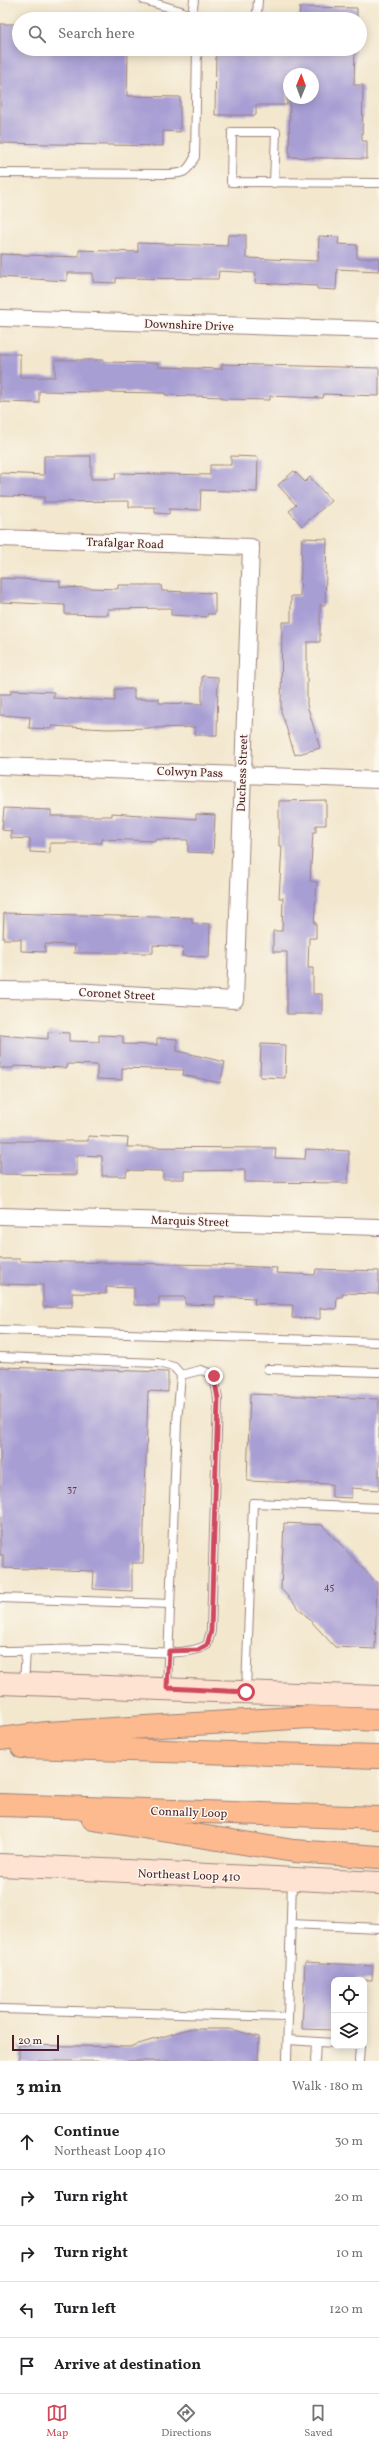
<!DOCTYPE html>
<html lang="en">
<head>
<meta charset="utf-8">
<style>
  body { margin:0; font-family:Vollkorn,serif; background:#f6f6f6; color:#202124 }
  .controls { position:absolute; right:12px; bottom:12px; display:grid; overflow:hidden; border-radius:8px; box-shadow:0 2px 10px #0003 }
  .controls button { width:36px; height:36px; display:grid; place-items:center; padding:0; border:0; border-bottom:1px solid #e0e0e0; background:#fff; color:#202124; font:20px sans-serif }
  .compass { position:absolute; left:283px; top:68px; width:36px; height:36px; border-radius:50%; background:#fff; box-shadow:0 2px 10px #0003; rotate:1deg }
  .scale { position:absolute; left:12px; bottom:10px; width:47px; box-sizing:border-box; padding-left:4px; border:2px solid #4a1f2b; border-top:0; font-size:11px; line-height:14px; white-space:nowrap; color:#4a1f2b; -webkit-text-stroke:3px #fbf7ec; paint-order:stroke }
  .stop { position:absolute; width:12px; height:12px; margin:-9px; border:3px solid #d1495b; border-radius:50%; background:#fff }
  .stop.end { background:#d1495b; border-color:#fff; box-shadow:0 1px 4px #0008 }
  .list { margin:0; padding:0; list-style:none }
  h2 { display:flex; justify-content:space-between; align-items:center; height:52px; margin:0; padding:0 16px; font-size:17px }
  h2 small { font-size:13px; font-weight:400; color:#757577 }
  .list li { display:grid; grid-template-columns:26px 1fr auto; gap:12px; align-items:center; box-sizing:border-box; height:56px; padding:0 16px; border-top:1px solid #e0e0e0 }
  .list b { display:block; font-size:15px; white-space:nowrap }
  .list p { margin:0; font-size:13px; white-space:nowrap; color:#757577 }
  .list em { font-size:13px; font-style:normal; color:#757577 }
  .icon { flex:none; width:22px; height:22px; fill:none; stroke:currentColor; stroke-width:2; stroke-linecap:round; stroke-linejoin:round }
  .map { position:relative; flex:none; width:379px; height:2061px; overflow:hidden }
  .search { position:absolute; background:#fff; box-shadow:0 2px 10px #0003; left:12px; right:12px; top:12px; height:44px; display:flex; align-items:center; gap:10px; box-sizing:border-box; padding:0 14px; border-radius:22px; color:#757577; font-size:15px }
  .sheet { height:332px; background:#fff }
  nav { display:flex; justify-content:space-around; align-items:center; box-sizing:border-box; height:56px; border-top:1px solid #e0e0e0; background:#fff; font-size:11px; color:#757577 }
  nav a { display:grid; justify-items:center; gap:2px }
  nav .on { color:#d1495b }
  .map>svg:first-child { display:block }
  .building { fill:#a79ed4 }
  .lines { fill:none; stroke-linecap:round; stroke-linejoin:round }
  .service-casing { stroke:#9e837c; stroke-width:10 }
  .minor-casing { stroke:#9e837c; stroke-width:18 }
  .secondary-casing { stroke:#9e837c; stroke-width:24 }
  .motorway-casing { stroke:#9e837c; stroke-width:24 }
  .service { stroke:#fff; stroke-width:8 }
  .minor { stroke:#fff; stroke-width:16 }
  .secondary { stroke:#fee3d2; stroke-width:22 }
  .motorway { stroke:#fcba8e; stroke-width:22 }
  .route { stroke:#d1495b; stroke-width:5 }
  .labels { text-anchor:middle; stroke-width:3; stroke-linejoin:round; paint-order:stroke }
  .number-label { font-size:10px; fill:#613f55 }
  .street-label { font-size:12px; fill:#4a1f2b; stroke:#fbf7ec }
</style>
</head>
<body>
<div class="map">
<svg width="379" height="2061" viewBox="0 0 379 2061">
  <rect width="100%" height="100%" fill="#fbf7ec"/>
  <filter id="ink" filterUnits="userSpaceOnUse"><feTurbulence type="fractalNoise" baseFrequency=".025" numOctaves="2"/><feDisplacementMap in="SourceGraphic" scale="8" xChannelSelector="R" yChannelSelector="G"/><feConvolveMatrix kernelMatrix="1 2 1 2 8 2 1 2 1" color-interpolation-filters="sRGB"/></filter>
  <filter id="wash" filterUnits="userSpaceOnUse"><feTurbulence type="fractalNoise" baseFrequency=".012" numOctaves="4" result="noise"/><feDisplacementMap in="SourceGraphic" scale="16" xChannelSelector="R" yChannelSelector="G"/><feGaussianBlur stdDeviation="0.9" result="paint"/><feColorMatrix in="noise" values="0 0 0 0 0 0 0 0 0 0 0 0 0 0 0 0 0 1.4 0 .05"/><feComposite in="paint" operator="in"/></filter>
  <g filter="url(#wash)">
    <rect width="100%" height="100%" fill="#f3e7ce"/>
    <g id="blocks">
      <g class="building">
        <path d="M300 7 357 8V19H299Z"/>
        <path d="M0 24H19V49H128L127 96 180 97V132L163 131V146L0 143Z"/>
        <path d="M216 49H355L354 85H363L362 141H367V159L289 157 290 98H313V74H287V105H256V115H215Z"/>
        <path d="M228 235H246V258L318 261 319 236 339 237 338 244 357 245V258H379V271L337 269 336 290 317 289V286L255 283 256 273 219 271 218 279 116 278V283L93 282V273H67V281L0 277V254L79 257V250L138 252V243L227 246Z"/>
        <path d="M0 354H20V377H55V360H103V362L158 363V367L222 369V364L379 368V396L324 394 323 398 270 396V400L222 399V397L165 395 166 393 39 391V403L0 402Z"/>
        <path d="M44 456H91V479H115L116 473 210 475V465H231V456L258 457 257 492 201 490 200 510 169 509V514L155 513V507H129V501L44 502V497L0 496V473L44 475Z"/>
        <path d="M294 471 305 482 310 477 331 501 302 526 289 511 296 505 278 485Z"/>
        <path d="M302 538 327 539 325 605H320V642H307V705L320 748 295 755 281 711 282 622H291V596H300Z"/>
        <path d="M0 578 60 581V587L118 589V585H161L162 591 215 593V614H207V617L171 615V608L108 609V615L65 614V605L0 602Z"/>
        <path d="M202 676 218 677 217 735H195V727L107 729 52 726V729L29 728 30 717 0 715V694H11V690L54 692 53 698 115 701V689H134V699H159V703L202 704Z"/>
        <path d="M326 800V825H316V832H313L310 881 317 882 314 923H316V938H309L308 968H313V994H322V1014H287V952H273V931H282L283 898H279L282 846H279V801Z"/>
        <path d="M4 808 51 810V816H112V813L196 819V814L215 815 213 853 188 852V840L155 839V841L102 839V843H50V853L30 852V839L11 838V831L2 830Z"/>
        <path d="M4 913 192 918V923L210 924 209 957 182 956 183 947 153 945V953H74L75 945 45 944V952L21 951V939H3Z"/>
        <path d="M48 1032 69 1033V1041L99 1042V1035L123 1036V1044L157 1045V1038L177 1039V1051L225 1062 220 1083 183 1075 184 1070 122 1068V1080L97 1079V1065L68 1064 67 1068 14 1066 13 1068H0V1035L48 1039Z"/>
        <path d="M261 1044 286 1045 285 1078 260 1077Z"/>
        <path d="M88 1136 128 1138 127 1147 276 1148 275 1158 305 1159 306 1149 349 1151 348 1183 245 1182V1170L184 1171V1179H163V1171L127 1170 126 1176H102V1156L77 1155V1175L0 1174V1141H88Z"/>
        <path d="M0 1259H20V1261L218 1265 277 1268 276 1273 315 1275 316 1269 379 1271V1294L343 1293 342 1297H337L336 1309 320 1308V1319L292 1318 293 1305 254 1304 255 1298 215 1296V1305L185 1304V1297H159V1305H134V1288L106 1287V1294L72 1293V1307H43V1285L0 1284Z"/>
        <path d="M0 1367 168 1372V1392L148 1391 143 1563H132V1591L93 1589 94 1571 3 1568V1555H0Z"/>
        <path d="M250 1394 379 1399V1490L351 1488V1498L332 1497V1484L247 1481Z"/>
        <path d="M284 1523 322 1525 377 1583 375 1649 335 1647 281 1589Z"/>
        <path d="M305 1962 373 1966 372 1980H334V2030L302 2029Z"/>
        <path d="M188 2029H230L259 2037 258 2061H19V2045L129 2047Z"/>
      </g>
    </g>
  </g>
  <g filter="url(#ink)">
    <use href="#blocks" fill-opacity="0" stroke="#9e837c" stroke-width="1"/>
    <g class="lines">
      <g class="service-casing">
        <g id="service">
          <path d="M144 0 181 11 193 19"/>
          <path d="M257 13 258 0"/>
          <path d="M192 16 194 0"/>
          <path d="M0 173 166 174C183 174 187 173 195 157L197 49"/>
          <path d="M274 183 276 132H232L231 182 379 183"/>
          <path d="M0 1330 379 1342"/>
          <path d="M0 1357 158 1363 174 1367 181 1375 177 1422 167 1688"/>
          <path d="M268 1369 379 1372"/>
          <path d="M0 1598 170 1604"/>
          <path d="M0 1651C34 1651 67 1649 101 1649 130 1649 183 1659 207 1645L211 1631 218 1399 214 1375 201 1370 181 1375"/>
          <path d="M24 1683 26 1651"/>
          <path d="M246 1691 253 1503 379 1508"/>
          <path d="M291 1924 379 1928"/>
          <path d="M0 2009 288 2017 292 1881"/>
          <path d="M288 2040 334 2043"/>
          <path d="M287 2061 288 2017"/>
          <path d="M315 2061 316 2042"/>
          <path d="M359 2061 360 2046"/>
        </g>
      </g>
      <g class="minor-casing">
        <g id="minor">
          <path d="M0 318 379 330"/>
          <path d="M0 538 251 547 235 1000 72 991 0 990"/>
          <path d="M0 766 379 780"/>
          <path d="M0 1216 379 1227"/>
        </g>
      </g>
      <g class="secondary-casing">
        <g id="secondary">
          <path d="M0 1683 379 1697"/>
          <path d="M0 1865 379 1883"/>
        </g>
      </g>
      <g class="motorway-casing">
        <g id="motorway">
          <path d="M0 1739 47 1733 310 1717 379 1720"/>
          <path d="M22 1747 379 1757"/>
          <path d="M0 1805 379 1818"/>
          <path d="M93 1819 294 1851 379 1857"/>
        </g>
      </g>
      <use href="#service" class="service"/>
      <use href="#minor" class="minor"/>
      <use href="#secondary" class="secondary"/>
      <use href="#motorway" class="motorway"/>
    </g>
  </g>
  <g class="lines" filter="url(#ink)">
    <path class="route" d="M214 1376 218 1399 211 1631 207 1645 198 1650 169 1651 167 1688 246 1692"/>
  </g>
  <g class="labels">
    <g class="number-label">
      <text x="72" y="1492">37</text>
      <text x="329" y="1590">45</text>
    </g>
    <g class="street-label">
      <text transform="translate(189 325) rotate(2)" y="4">Downshire Drive</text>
      <text transform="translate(125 543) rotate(2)" y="4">Trafalgar Road</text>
      <text transform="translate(190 772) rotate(2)" y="4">Colwyn Pass</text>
      <text transform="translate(242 773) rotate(-88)" y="4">Duchess Street</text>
      <text transform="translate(117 994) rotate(3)" y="4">Coronet Street</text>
      <text transform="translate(190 1221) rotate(2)" y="4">Marquis Street</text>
      <text transform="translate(189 1812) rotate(2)" y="4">Connally Loop</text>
      <text transform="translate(189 1875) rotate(2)" y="4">Northeast Loop 410</text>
    </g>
  </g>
</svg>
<div class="controls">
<button><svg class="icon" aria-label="locate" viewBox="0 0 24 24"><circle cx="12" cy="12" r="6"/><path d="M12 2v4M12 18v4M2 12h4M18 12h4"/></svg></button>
<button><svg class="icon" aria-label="layers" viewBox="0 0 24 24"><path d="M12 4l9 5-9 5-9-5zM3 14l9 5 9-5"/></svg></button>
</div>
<svg class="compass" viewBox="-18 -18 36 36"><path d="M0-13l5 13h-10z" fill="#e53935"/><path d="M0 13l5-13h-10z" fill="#757577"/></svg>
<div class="scale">20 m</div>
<div class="stop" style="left:246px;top:1692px"></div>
<div class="stop end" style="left:214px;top:1376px"></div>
<div class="search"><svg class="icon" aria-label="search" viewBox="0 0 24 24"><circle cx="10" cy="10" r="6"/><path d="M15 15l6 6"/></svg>Search here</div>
</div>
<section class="sheet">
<h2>3 min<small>Walk · 180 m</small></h2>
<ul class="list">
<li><svg class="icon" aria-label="ahead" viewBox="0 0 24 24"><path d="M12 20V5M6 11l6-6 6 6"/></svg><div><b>Continue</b><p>Northeast Loop 410</p></div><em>30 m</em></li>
<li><svg class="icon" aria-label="right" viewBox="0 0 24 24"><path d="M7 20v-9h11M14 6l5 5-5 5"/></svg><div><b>Turn right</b></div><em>20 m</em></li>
<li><svg class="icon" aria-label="right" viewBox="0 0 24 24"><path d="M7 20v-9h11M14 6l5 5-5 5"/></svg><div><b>Turn right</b></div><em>10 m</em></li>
<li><svg class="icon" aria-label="left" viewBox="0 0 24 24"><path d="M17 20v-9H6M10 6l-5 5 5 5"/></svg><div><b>Turn left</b></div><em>120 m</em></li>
<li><svg class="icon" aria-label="arrive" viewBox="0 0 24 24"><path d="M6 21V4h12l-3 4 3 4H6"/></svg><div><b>Arrive at destination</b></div></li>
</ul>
</section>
<nav>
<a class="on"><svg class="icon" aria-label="map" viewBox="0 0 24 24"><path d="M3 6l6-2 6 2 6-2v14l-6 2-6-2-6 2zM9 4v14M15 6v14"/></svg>Map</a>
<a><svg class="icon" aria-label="directions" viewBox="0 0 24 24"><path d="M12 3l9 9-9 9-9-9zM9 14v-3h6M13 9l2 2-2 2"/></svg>Directions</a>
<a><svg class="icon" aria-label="saved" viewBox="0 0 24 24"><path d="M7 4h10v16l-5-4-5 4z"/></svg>Saved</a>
</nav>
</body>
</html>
